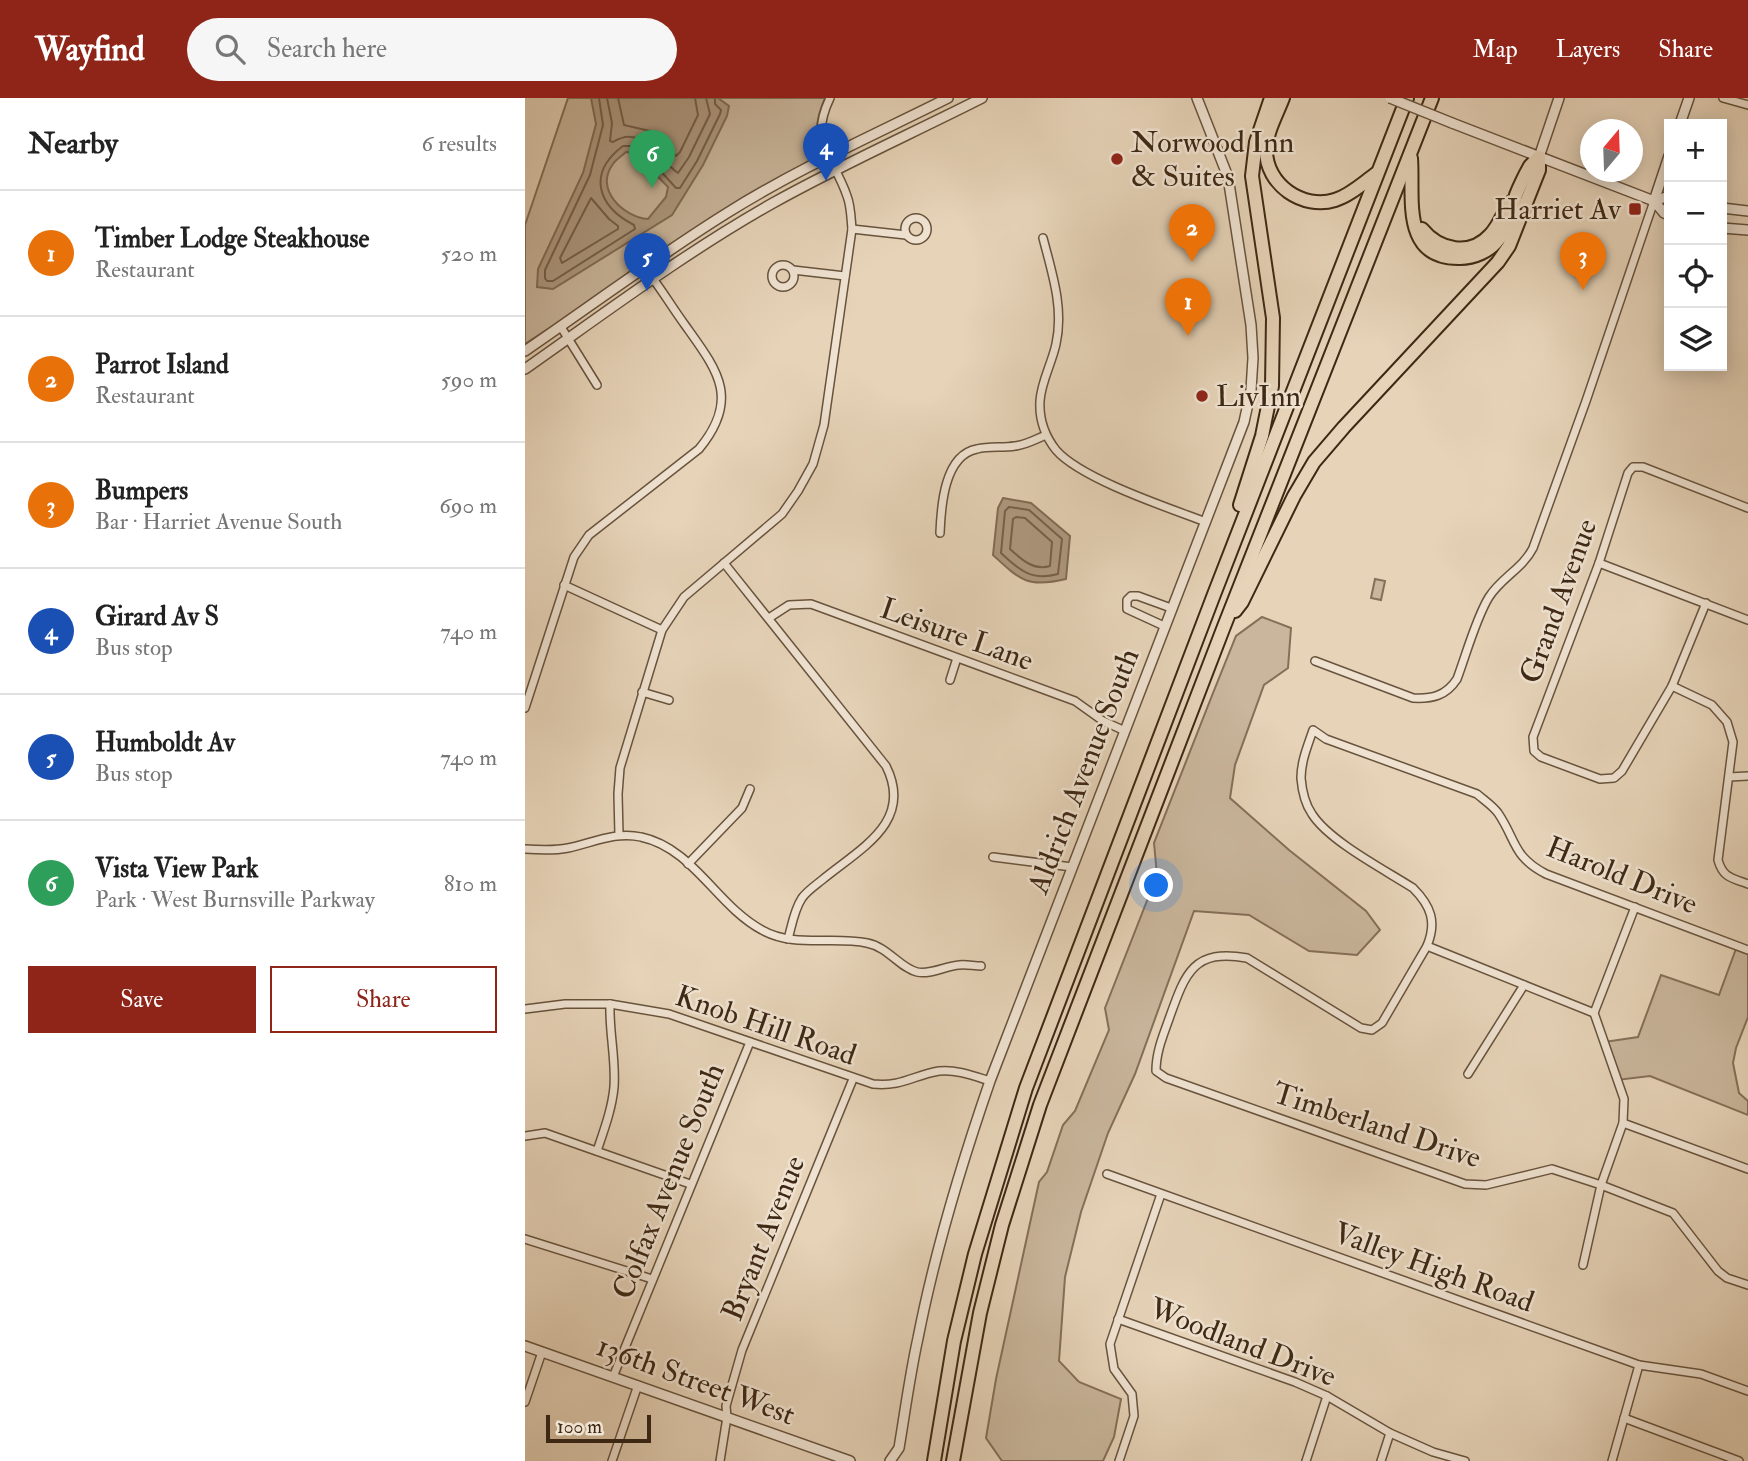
<!DOCTYPE html>
<html lang="en">
<head>
<meta charset="utf-8">
<style>
  body { margin:0; font-family:"IM FELL Double Pica",serif; background:#f6f6f6; color:#222 }
  .controls { position:absolute; right:21px; top:21px; display:grid; overflow:hidden; border-radius:0px; box-shadow:0 4px 18px #0003 }
  .controls button { width:63px; height:63px; display:grid; place-items:center; padding:0; border:0; border-bottom:2px solid #e0e0e0; background:#fff; color:#222; font:35px sans-serif }
  .compass { position:absolute; left:1055px; top:21px; width:63px; height:63px; border-radius:50%; background:#fff; box-shadow:0 4px 18px #0003; rotate:19deg }
  .scale { position:absolute; left:21px; bottom:18px; width:105px; box-sizing:border-box; padding-left:7px; border:4px solid #3e2814; border-top:0; font-size:19px; line-height:24px; white-space:nowrap; color:#3e2814; -webkit-text-stroke:5px #efe2d1; paint-order:stroke }
  .you { position:absolute; left:632px; top:788px; width:24px; height:24px; margin:-18px; border:5px solid #fff; border-radius:50%; background:#1a73e8; box-shadow:0 0 0 10px #1a73e833 }
  .badge { display:grid; place-items:center; width:46px; height:46px; border-radius:50%; background:#8f2418; color:#fff; font-size:23px; font-weight:700 }
  .pin { position:absolute; translate:-50% -58px; filter:drop-shadow(0 2px 4px #0008) }
  .pin::after { content:''; position:absolute; top:37px; width:24px; height:21px; background:inherit; clip-path:polygon(0 0,100% 0,50% 100%) }
  .list { margin:0; padding:0; list-style:none }
  h2 { display:flex; justify-content:space-between; align-items:center; height:91px; margin:0; padding:0 28px; font-size:30px }
  h2 small { font-size:23px; font-weight:400; color:#767676 }
  .list li { display:grid; grid-template-columns:46px 1fr auto; gap:21px; align-items:center; box-sizing:border-box; height:126px; padding:0 28px; border-top:2px solid #e0e0e0 }
  .list b { display:block; font-size:26px; white-space:nowrap }
  .list p { margin:0; font-size:23px; white-space:nowrap; color:#767676 }
  .list em { font-size:23px; font-style:normal; color:#767676 }
  .actions { display:flex; gap:14px; padding:21px 28px }
  .actions a { flex:1; padding:16px 0; border:2px solid #8f2418; border-radius:0px; text-align:center; font-size:24px; color:#8f2418 }
  .actions .main { background:#8f2418; color:#fff }
  .icon { flex:none; width:38px; height:38px; fill:none; stroke:currentColor; stroke-width:2; stroke-linecap:round; stroke-linejoin:round }
  .map { position:relative; flex:none; width:1223px; height:1363px; overflow:hidden }
  header { display:flex; align-items:center; gap:42px; box-sizing:border-box; height:98px; padding:0 35px; background:#8f2418; color:#fff }
  header strong { font-size:33px }
  nav { display:flex; gap:38px; margin-inline-start:auto; font-size:24px }
  .search { width:490px; height:63px; background:#f6f6f6; display:flex; align-items:center; gap:18px; box-sizing:border-box; padding:0 24px; border-radius:38px; color:#767676; font-size:26px }
  main { display:flex }
  aside { flex:1; background:#fff }
  .map>svg:first-child { display:block }
  .green { fill:#c9b69c; stroke:#846f58; stroke-width:2 }
  .water { fill:#ad9980; stroke:#816c55; stroke-width:2; fill-rule:evenodd }
  .lines { fill:none; stroke-linecap:round; stroke-linejoin:round }
  .shore { stroke:#76604a; stroke-width:2 }
  .minor-casing { stroke:#68533d; stroke-width:10 }
  .tertiary-casing { stroke:#68533d; stroke-width:12 }
  .motorway-casing { stroke:#3e2814; stroke-width:16 }
  .minor { stroke:#efe2d1; stroke-width:7 }
  .tertiary { stroke:#efe2d1; stroke-width:9 }
  .motorway { stroke:#e6d3b8; stroke-width:12 }
  .tertiary-bridge-casing { stroke:#68533d; stroke-width:12; stroke-linecap:butt }
  .tertiary-bridge { stroke:#efe2d1; stroke-width:9 }
  .poi-dot { fill:#8f2418; stroke:#efe2d1; stroke-width:2.5 }
  .labels { text-anchor:middle; stroke-width:5; stroke-linejoin:round; paint-order:stroke }
  .poi-label { font-size:30px; fill:#3e2814; stroke:#efe2d1; text-anchor:start }
  .street-label { font-size:30px; fill:#3e2814; stroke:#efe2d1 }
</style>
</head>
<body>
<header>
<strong>Wayfind</strong>
<div class="search"><svg class="icon" aria-label="search" viewBox="0 0 24 24"><circle cx="10" cy="10" r="6"/><path d="M15 15l6 6"/></svg>Search here</div>
<nav><a>Map</a><a>Layers</a><a>Share</a></nav>
</header>
<main>
<aside>
<h2>Nearby<small>6 results</small></h2>
<ul class="list">
<li><span class="badge" style="background:#e8710a">1</span><div><b>Timber Lodge Steakhouse</b><p>Restaurant</p></div><em>520 m</em></li>
<li><span class="badge" style="background:#e8710a">2</span><div><b>Parrot Island</b><p>Restaurant</p></div><em>590 m</em></li>
<li><span class="badge" style="background:#e8710a">3</span><div><b>Bumpers</b><p>Bar · Harriet Avenue South</p></div><em>690 m</em></li>
<li><span class="badge" style="background:#1a4fb4">4</span><div><b>Girard Av S</b><p>Bus stop</p></div><em>740 m</em></li>
<li><span class="badge" style="background:#1a4fb4">5</span><div><b>Humboldt Av</b><p>Bus stop</p></div><em>740 m</em></li>
<li><span class="badge" style="background:#2e9e5b">6</span><div><b>Vista View Park</b><p>Park · West Burnsville Parkway</p></div><em>810 m</em></li>
</ul>
<div class="actions"><a class="main">Save</a><a>Share</a></div>
</aside>
<div class="map">
<svg width="1223" height="1363" viewBox="0 0 1223 1363">
  <rect width="100%" height="100%" fill="#e6d3b8"/>
  <filter id="stains"><feTurbulence type="fractalNoise" baseFrequency=".00286" numOctaves="4"/><feColorMatrix values="0 0 0 0 .2 0 0 0 0 .09 0 0 0 0 .02 0 0 0 .5 -.17"/></filter>
  <radialGradient id="worn" r=".72"><stop offset=".6" stop-color="#630" stop-opacity="0"/><stop offset="1" stop-color="#630" stop-opacity=".3"/></radialGradient>
  <g class="green">
    <path d="M43 0H300C291 21 289 33 298 54L0 246V127Z"/>
    <path d="M850 481 860 483 856 502 846 500Z"/>
    <path d="M737 519 766 530 763 570 739 587 710 667 705 700 764 752 841 813 855 832 832 857 784 853 724 817 669 813 610 976 583 1035 556 1114 540 1179 534 1263 554 1284 596 1301 589 1339 578 1363H477L461 1340 471 1281 514 1084 522 1074 538 1027 550 1013 584 932 580 910 632 777 629 745 688 595 711 538Z"/>
    <path d="M1212 848 1223 852V919L1211 950 1208 965 1214 995 1223 1003V1017L1125 978 1092 982 1079 944 1113 939 1136 877 1194 897Z"/>
  </g>
  <g class="water">
    <path d="M66 0H193L204 8 202 18 178 67 147 117 28 191 12 189 13 171 58 75 71 26ZM101 54 110 55 143 89 141 99 123 121C98 119 69 91 88 66 91 61 97 58 101 54Z"/>
    <path d="M478 400 506 405 545 438 541 481C503 490 496 483 468 457L473 410Z"/>
  </g>
  <g class="lines">
    <g class="shore">
      <path d="M74 0 78 27 65 77 20 172V180L22 183H28L110 131 109 127C72 108 62 75 98 48H113L151 90H155L172 63 195 16 196 12 190 6V0"/>
      <path d="M82 0 87 25 85 43 88 44C117 25 133 61 153 75L164 59 185 16 181 0"/>
      <path d="M93 0 99 27 125 33 151 58 155 54 173 17 170 0"/>
      <path d="M66 100 84 121 93 128V131L37 165 35 160Z"/>
      <path d="M484 409 504 412 537 441 533 476C507 483 495 473 476 455L480 413Z"/>
      <path d="M491 419 500 420 527 444 525 468C509 473 497 462 485 451L488 421Z"/>
    </g>
    <g class="minor-casing">
      <g id="minor">
        <path d="M1198 0 1223 7"/>
        <circle cx="391" cy="131" r="11"/>
        <path d="M327 131 381 137"/>
        <path d="M518 140C527 175 539 210 531 246 527 265 516 284 515 303 514 321 520 338 531 352 556 381 644 410 681 424"/>
        <circle cx="258" cy="178" r="11"/>
        <path d="M268 172 320 178"/>
        <path d="M36 229 72 287"/>
        <path d="M415 435C416 409 419 357 452 351 464 348 478 350 490 348 501 347 511 341 521 337"/>
        <path d="M199 465 361 668C389 724 336 750 297 782 291 787 282 793 277 800 269 812 267 827 263 841"/>
        <path d="M1074 465 1223 522"/>
        <path d="M39 487 137 532"/>
        <path d="M1181 505 1147 588 1097 673 1089 680 1075 681 1016 659 1009 653 1008 639 1074 465 1103 375 1108 369H1118L1223 410"/>
        <path d="M244 520 264 507 286 506 550 603 578 623 600 633"/>
        <path d="M639 528 602 511V502L606 498H613L646 510"/>
        <path d="M790 563 888 600C907 601 921 598 932 581 941 557 951 520 964 499 976 480 998 470 1008 450L1061 303 1129 103"/>
        <path d="M425 582 432 560"/>
        <path d="M1147 588 1187 607 1202 624 1208 644 1193 762C1198 780 1207 780 1223 786"/>
        <path d="M117 594 144 602"/>
        <path d="M0 610 49 459 64 437 174 351C216 300 192 272 160 227 146 208 134 187 119 169"/>
        <path d="M1204 679 1223 678"/>
        <path d="M94 737 93 696 95 670 137 532 159 499 257 416 273 393 288 366 299 327 327 131C326 121 326 108 322 98 308 57 283 46 305 0"/>
        <path d="M0 751C14 752 28 753 43 750 67 745 91 733 116 739 168 750 192 808 237 832 269 850 308 838 342 845 363 849 375 870 392 874 405 877 421 868 434 867 441 866 449 868 456 868"/>
        <path d="M468 759 547 769"/>
        <path d="M163 766 217 710 225 691"/>
        <path d="M902 848 857 925 847 932 836 930 722 860C668 850 660 876 644 921 638 938 631 954 631 973L641 980 940 1086 961 1087 1027 1071 1076 1087 1148 1115 1193 1173 1202 1180 1223 1187"/>
        <path d="M0 911 40 906H85L144 916 348 986C377 989 389 977 414 973 431 971 449 978 465 983"/>
        <path d="M1069 915 902 848C912 824 906 808 888 790 860 772 804 743 787 716 780 706 777 692 776 680 776 663 783 647 788 632L801 641 952 696C959 702 968 708 973 715 992 743 987 758 1021 776L1223 852"/>
        <path d="M943 976 999 887"/>
        <path d="M1098 1025 1223 1071"/>
        <path d="M0 1038 20 1035 165 1086"/>
        <path d="M72 1053C79 1032 87 1011 89 989 91 961 84 934 85 906"/>
        <path d="M582 1076 1114 1267 1176 1276 1223 1293"/>
        <path d="M0 1141 127 1181"/>
        <path d="M1058 1167 1076 1087 1098 1025 1099 1001 1069 915 1110 809"/>
        <path d="M593 1221 770 1284 802 1298 865 1335 908 1354 940 1363"/>
        <path d="M88 1279 225 944"/>
        <path d="M0 1304 17 1254"/>
        <path d="M1099 1320 1214 1363"/>
        <path d="M87 1363 113 1287"/>
        <path d="M195 1363 202 1319 201 1308 217 1252 328 981"/>
        <path d="M594 1363 609 1318 607 1296 589 1271 585 1246 636 1096"/>
        <path d="M781 1363 802 1298"/>
        <path d="M856 1363 865 1335"/>
        <path d="M1087 1363 1114 1267"/>
      </g>
    </g>
    <g class="tertiary-casing">
      <g id="tertiary">
        <path d="M927 25 1129 103 1139 115 1144 117"/>
        <path d="M1155 26 1164 0"/>
        <path d="M1014 59 1034 0"/>
        <path d="M1129 103 1144 58"/>
        <path d="M1129 103 1144 98"/>
        <path d="M1197 110 1223 113"/>
        <path d="M1197 130 1223 132"/>
        <path d="M0 253C67 207 133 158 202 115 272 71 349 37 423 0"/>
        <path d="M0 271C81 214 161 154 248 105 316 67 388 35 457 0"/>
        <path d="M0 1248 325 1363"/>
        <path d="M365 1363 374 1350C380 1314 385 1276 393 1240 410 1153 436 1067 465 983L719 324 726 292 728 260 726 227 703 79 672 0"/>
      </g>
    </g>
    <g class="motorway-casing">
      <g id="motorway">
        <path d="M758 0C752 16 741 35 741 52 741 87 778 112 810 102 826 97 839 84 852 75"/>
        <path d="M886 60C889 99 875 161 935 160 949 160 965 153 973 142 984 129 987 113 991 97 995 87 1000 77 1005 68L1014 59"/>
        <path d="M897 131C914 152 945 159 965 137 974 128 978 114 986 104"/>
        <path d="M715 407 737 338 747 288 748 220 727 78 731 44 746 0"/>
        <path d="M710 513 717 504 769 398 789 364 819 329 973 164 984 148 1014 72V59"/>
        <path d="M409 1363 429 1243 450 1156 501 990 688 499 882 0"/>
        <path d="M428 1363 455 1215 477 1127 515 1007 698 531 907 0"/>
      </g>
    </g>
    <use href="#minor" class="minor"/>
    <use href="#tertiary" class="tertiary"/>
    <use href="#motorway" class="motorway"/>
    <g class="tertiary-bridge-casing">
      <path id="tertiary-bridge" d="M865 0 927 25"/>
    </g>
    <use href="#tertiary-bridge" class="tertiary-bridge"/>
  </g>
  <g class="poi-dot">
    <circle cx="592" cy="61" r="7"/>
    <rect x="1103" y="104" width="14" height="14" rx="3.5"/>
    <circle cx="677" cy="298" r="7"/>
  </g>
  <g class="labels">
    <g class="poi-label">
      <text x="606" y="54">Norwood Inn<tspan x="606" dy="34">&amp; Suites</tspan></text>
      <text x="1096" y="121" text-anchor="end">Harriet Av</text>
      <text x="691" y="308">LivInn</text>
    </g>
    <g class="street-label">
      <text transform="translate(1033 503) rotate(-70)" y="10">Grand Avenue</text>
      <text transform="translate(432 536) rotate(20)" y="10">Leisure Lane</text>
      <text transform="translate(558 673) rotate(-69)" y="10">Aldrich Avenue South</text>
      <text transform="translate(1097 777) rotate(22)" y="10">Harold Drive</text>
      <text transform="translate(241 927) rotate(19)" y="10">Knob Hill Road</text>
      <text transform="translate(852 1027) rotate(18)" y="10">Timberland Drive</text>
      <text transform="translate(143 1083) rotate(-68)" y="10">Colfax Avenue South</text>
      <text transform="translate(238 1140) rotate(-68)" y="10">Bryant Avenue</text>
      <text transform="translate(909 1169) rotate(20)" y="10">Valley High Road</text>
      <text transform="translate(718 1244) rotate(21)" y="10">Woodland Drive</text>
      <text transform="translate(171 1282) rotate(20)" y="10">136th Street West</text>
    </g>
  </g>
  <rect width="100%" height="100%" filter="url(#stains)"/>
  <rect width="100%" height="100%" fill="url(#worn)"/>
</svg>
<div class="controls">
<button>+</button>
<button>−</button>
<button><svg class="icon" aria-label="locate" viewBox="0 0 24 24"><circle cx="12" cy="12" r="6"/><path d="M12 2v4M12 18v4M2 12h4M18 12h4"/></svg></button>
<button><svg class="icon" aria-label="layers" viewBox="0 0 24 24"><path d="M12 4l9 5-9 5-9-5zM3 14l9 5 9-5"/></svg></button>
</div>
<svg class="compass" viewBox="-18 -18 36 36"><path d="M0-13l5 13h-10z" fill="#e53935"/><path d="M0 13l5-13h-10z" fill="#767676"/></svg>
<div class="scale">100 m</div>
<div class="you"></div>
<div class="pin badge" style="left:663px;top:238px;background:#e8710a">1</div>
<div class="pin badge" style="left:667px;top:164px;background:#e8710a">2</div>
<div class="pin badge" style="left:1058px;top:192px;background:#e8710a">3</div>
<div class="pin badge" style="left:301px;top:83px;background:#1a4fb4">4</div>
<div class="pin badge" style="left:122px;top:193px;background:#1a4fb4">5</div>
<div class="pin badge" style="left:127px;top:90px;background:#2e9e5b">6</div>
</div>
</main>
</body>
</html>
